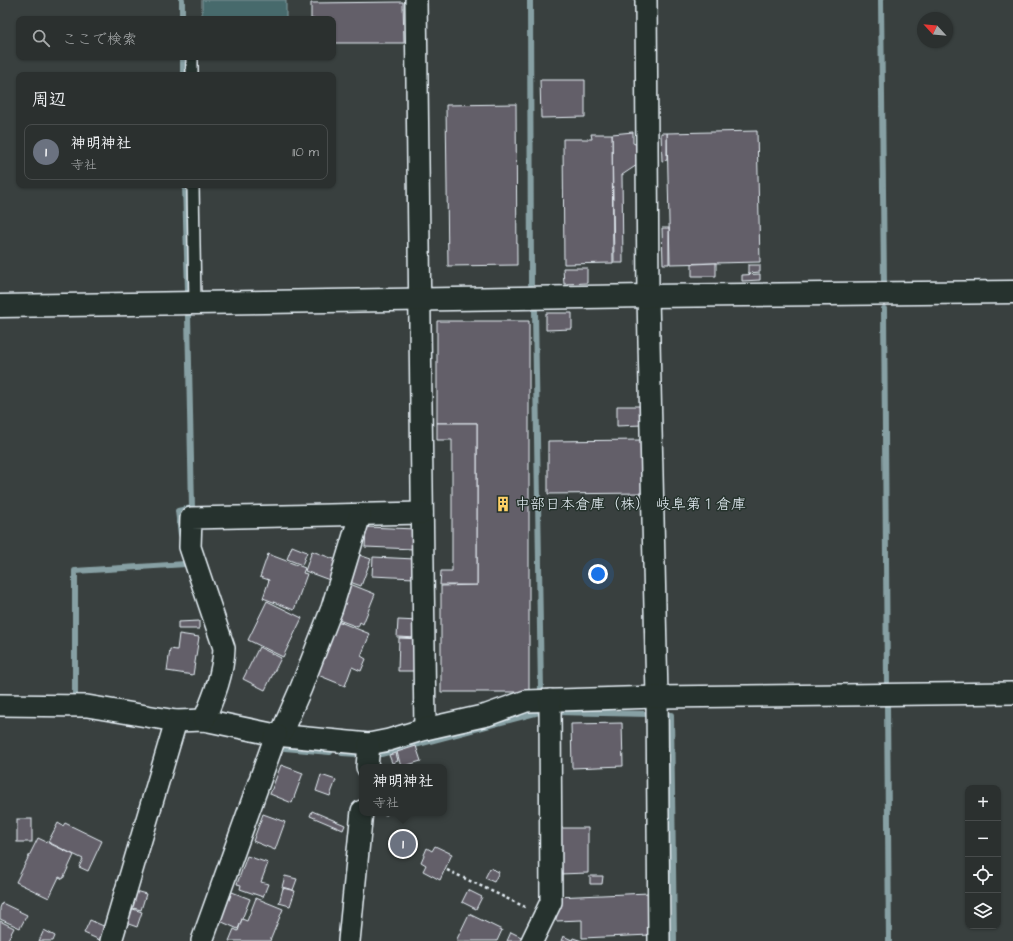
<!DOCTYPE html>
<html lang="ja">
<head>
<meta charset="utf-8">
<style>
  body { margin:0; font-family:"Architects Daughter","Klee One",sans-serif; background:#373c3b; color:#f1f3f6 }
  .controls { position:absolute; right:12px; bottom:12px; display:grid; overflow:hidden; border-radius:8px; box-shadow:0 1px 3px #0004 }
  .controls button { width:36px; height:36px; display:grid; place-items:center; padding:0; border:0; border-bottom:1px solid #474b4b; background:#2b302f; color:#f1f3f6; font:20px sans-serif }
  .compass { position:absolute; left:917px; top:12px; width:36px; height:36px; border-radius:50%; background:#2b302f; box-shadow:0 1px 3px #0004; rotate:296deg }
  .you { position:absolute; left:598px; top:574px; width:14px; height:14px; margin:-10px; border:3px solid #fff; border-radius:50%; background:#1a73e8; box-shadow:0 0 0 6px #1a73e833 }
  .badge { display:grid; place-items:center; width:26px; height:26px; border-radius:50%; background:#8abfa5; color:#fff; font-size:13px; font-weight:700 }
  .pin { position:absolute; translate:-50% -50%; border:2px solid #fff; box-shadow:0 1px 4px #0006 }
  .popup { position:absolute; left:359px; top:764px; width:88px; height:52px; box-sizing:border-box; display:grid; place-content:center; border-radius:8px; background:#2b302f; filter:drop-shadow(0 1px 3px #0005); font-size:13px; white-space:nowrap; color:#a6a9aa }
  .popup b { font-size:15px; color:#f1f3f6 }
  .popup::after { content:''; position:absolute; left:50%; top:100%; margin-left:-8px; border:8px solid transparent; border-top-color:#2b302f }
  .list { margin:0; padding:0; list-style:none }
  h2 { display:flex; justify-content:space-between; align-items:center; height:52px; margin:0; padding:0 16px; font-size:17px }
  h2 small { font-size:13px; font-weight:400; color:#a6a9aa }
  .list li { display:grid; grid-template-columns:26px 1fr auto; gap:12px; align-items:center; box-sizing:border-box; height:56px; margin:0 8px 8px; padding:0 8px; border:1px solid #474b4b; border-radius:8px }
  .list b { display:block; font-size:15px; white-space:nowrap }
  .list p { margin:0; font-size:13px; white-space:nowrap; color:#a6a9aa }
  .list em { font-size:13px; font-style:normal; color:#a6a9aa }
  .icon { flex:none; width:22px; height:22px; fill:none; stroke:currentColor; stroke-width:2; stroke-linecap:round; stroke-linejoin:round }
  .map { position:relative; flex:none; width:1013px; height:941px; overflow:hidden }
  .search { position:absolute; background:#2b302f; box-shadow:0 1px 3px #0004; left:16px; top:16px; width:320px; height:44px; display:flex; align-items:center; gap:10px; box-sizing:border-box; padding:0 14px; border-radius:8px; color:#a6a9aa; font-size:15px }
  .panel { position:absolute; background:#2b302f; box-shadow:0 1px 3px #0004; left:16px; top:72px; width:320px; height:116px; border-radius:8px }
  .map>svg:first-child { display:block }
  .water { fill:#476a6c; stroke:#87a0a4 }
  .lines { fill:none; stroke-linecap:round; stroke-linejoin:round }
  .stream { stroke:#87a0a4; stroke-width:6 }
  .building { fill:#645f69; stroke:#e8f1f8 }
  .lane-casing { stroke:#e8f1f8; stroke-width:14 }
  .street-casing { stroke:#e8f1f8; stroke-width:24 }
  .secondary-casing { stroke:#e8f1f8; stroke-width:25 }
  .path { stroke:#e8f1f8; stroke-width:2.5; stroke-dasharray:3 3; stroke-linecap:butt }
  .lane { stroke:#26332d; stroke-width:11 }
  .street { stroke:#26332d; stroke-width:21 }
  .secondary { stroke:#26332d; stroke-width:22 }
  .labels { text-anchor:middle; stroke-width:3; stroke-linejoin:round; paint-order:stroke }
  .poi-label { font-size:15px; fill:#e8f1f8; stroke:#26332d; text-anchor:start }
</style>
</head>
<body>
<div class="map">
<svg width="1013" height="941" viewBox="0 0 1013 941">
  <rect width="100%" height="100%" fill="#39403f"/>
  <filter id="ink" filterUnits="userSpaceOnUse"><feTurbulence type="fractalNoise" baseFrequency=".025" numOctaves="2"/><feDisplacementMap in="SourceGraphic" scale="8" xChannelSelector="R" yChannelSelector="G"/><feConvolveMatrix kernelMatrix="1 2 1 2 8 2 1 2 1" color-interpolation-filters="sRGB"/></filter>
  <g filter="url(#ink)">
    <rect class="water" x="202" y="0" width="84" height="19"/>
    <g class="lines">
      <g class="stream">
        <path d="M182 0V19"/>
        <path d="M530 0 531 284"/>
        <path d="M881 0 884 284"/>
        <path d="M183 57V75"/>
        <path d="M185 185 188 291"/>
        <path d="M884 309 887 684"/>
        <path d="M535 311 541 691"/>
        <path d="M181 535 178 511 192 508 188 316"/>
        <path d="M75 700V571L186 564 185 558"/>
        <path d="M887 704 889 941"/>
        <path d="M556 712 649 714"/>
        <path d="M665 715H671L674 941"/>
        <path d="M285 748 330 752"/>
        <path d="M342 753 359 754"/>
        <path d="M374 754H381L543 711"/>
      </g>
    </g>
    <g class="building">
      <path d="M403 2 404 43H333V19H311V3Z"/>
      <path d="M540 80H585V117L541 118Z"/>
      <path d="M516 104 517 265 448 266 446 105Z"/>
      <path d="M757 131 760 262 670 264 667 133Z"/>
      <path d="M633 132V143L639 146 640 163 622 175 623 263H614L612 134Z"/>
      <path d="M661 133H667V160L662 161Z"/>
      <path d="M591 134H612L613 263 564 264 563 139H592Z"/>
      <path d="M662 228H669V264H663Z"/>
      <path d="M716 263V276H692V264Z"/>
      <path d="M748 265H760V272L748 273Z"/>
      <path d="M563 268H587V283L564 284Z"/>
      <path d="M760 274V280L742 281V275Z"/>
      <path d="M546 313H572V329L546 330Z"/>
      <path d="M437 321H529V692H441V586L477 585V423H437Z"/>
      <path d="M617 406H642V425L617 426Z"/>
      <path d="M437 423H477V585H440L441 571H452V440H437Z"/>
      <path d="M642 440 643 493 548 494V441Z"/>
      <path d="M366 527 415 529 414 549 365 547Z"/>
      <path d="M292 546 307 552 302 565 287 559Z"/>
      <path d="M312 551 342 562 335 582 305 571Z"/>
      <path d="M268 554 305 568 303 573 307 574 294 610 263 598 269 580 260 577Z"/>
      <path d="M356 554 371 559 361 586 347 581Z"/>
      <path d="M373 557 415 559 414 578 372 576Z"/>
      <path d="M350 584 375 594 363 624 360 622 358 627 336 619Z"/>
      <path d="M267 601 302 618 283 657 248 640Z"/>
      <path d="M335 620 370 634 361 656 366 659 361 671 352 667 345 686 313 673Z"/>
      <path d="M398 620 419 621 418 638 397 637Z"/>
      <path d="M199 621V629H178V622Z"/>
      <path d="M179 634 199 637 193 675 167 671 170 649 177 650Z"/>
      <path d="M399 638 420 639 419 671H398Z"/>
      <path d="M259 647 281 658 265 690 243 679Z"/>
      <path d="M622 723 623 766 572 768 571 724Z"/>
      <path d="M416 746 421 761 401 767 397 752Z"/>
      <path d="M396 753 398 761 392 763 389 755Z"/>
      <path d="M281 765 303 773 292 803 270 794Z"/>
      <path d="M321 775 336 780 330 796 316 791Z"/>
      <path d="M312 811 345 825 343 830 310 816Z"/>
      <path d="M372 813H387V815Z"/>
      <path d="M263 814 285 822 275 850 253 841Z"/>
      <rect x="17" y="819" width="15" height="23"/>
      <path d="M58 823 63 826 65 823 102 841 88 871 79 867 83 859 48 842Z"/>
      <path d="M558 828H588V873L559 874Z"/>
      <path d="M402 834 412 839 404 854 394 850Z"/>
      <path d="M38 838 74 855 63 879 59 877 49 898 16 882Z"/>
      <path d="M435 846 452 854 440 880 423 871 426 865 421 862 427 848 432 851Z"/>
      <path d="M247 856 268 863 261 882 268 884 263 897 240 889 241 885 237 884Z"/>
      <path d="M490 868 499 872 494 882 485 878Z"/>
      <path d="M285 876 297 879 293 890 282 887Z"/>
      <path d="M590 876H603L602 884H590Z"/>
      <path d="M283 888 295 891 290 906 279 903Z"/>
      <path d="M468 890 482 897 476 909 462 902Z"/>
      <path d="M135 891 146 894 141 910 129 907Z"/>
      <path d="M232 892 250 899 238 929 220 921Z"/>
      <path d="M649 893 650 935 582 938V920L556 921 555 897Z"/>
      <path d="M256 898 283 909 270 941H229L234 929 238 931 242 919 247 921Z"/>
      <path d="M2 903 27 915 20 928 0 919V908Z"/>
      <path d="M127 907 142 912 137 927 123 922Z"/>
      <path d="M469 914 502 930 497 941H456Z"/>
      <path d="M90 920 108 928 102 941 84 933Z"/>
      <path d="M0 921 14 928 7 941H0Z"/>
      <path d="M44 930 55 936 53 941H39Z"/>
      <path d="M511 932 525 939V941H507Z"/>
      <path d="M563 936 572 940 573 938 582 941H561Z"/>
    </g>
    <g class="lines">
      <g class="lane-casing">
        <g id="lane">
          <path d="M192 57V75"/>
          <path d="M193 185 195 303"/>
        </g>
      </g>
      <g class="street-casing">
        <g id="street">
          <path d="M416 0 425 729"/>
          <path d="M646 0 648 296 657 697 659 941"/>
          <path d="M0 705 87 706 176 721 204 720 276 735 369 744 389 740 425 729 487 715 526 701 657 697 1013 693"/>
          <path d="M204 720C214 696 223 675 224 648L190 547 191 518 422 513"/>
          <path d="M280 736 301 688 332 608 360 515"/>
          <path d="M367 767 369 744"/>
          <path d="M111 941 176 721"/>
          <path d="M202 941 276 735"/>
          <path d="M349 941 362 811"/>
          <path d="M532 941 551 902 550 700"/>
        </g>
      </g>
      <g class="secondary-casing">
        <path id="secondary" d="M0 306 648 296 1013 292"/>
      </g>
      <path class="path" d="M447 870 525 907"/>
      <use href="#lane" class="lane"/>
      <use href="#street" class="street"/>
      <use href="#secondary" class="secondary"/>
    </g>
  </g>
  <defs>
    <g id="building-bare" transform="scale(1.2)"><path d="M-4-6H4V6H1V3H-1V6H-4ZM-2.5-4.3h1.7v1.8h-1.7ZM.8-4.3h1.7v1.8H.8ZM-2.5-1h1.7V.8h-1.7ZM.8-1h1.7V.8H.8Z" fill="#ffd166" stroke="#26332d" stroke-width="2.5" paint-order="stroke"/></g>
  </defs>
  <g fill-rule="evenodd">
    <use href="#building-bare" x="503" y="504"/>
  </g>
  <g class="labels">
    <g class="poi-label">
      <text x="515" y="509">中部日本倉庫（株） 岐阜第１倉庫</text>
    </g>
  </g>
</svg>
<div class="controls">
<button>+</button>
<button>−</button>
<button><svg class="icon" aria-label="locate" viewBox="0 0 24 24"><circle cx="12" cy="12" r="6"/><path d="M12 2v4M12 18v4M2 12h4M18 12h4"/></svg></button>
<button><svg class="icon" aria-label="layers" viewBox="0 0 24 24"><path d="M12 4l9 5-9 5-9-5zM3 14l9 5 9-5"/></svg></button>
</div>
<svg class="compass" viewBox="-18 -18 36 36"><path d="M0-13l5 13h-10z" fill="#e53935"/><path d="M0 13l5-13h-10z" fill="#a6a9aa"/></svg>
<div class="you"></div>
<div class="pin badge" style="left:403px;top:844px;background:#6b7280">1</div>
<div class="popup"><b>神明神社</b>寺社</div>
<div class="search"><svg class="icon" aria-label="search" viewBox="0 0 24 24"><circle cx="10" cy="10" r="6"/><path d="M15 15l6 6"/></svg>ここで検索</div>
<section class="panel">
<h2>周辺<small></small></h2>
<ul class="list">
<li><span class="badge" style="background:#6b7280">1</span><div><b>神明神社</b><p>寺社</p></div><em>110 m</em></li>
</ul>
</section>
</div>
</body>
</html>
